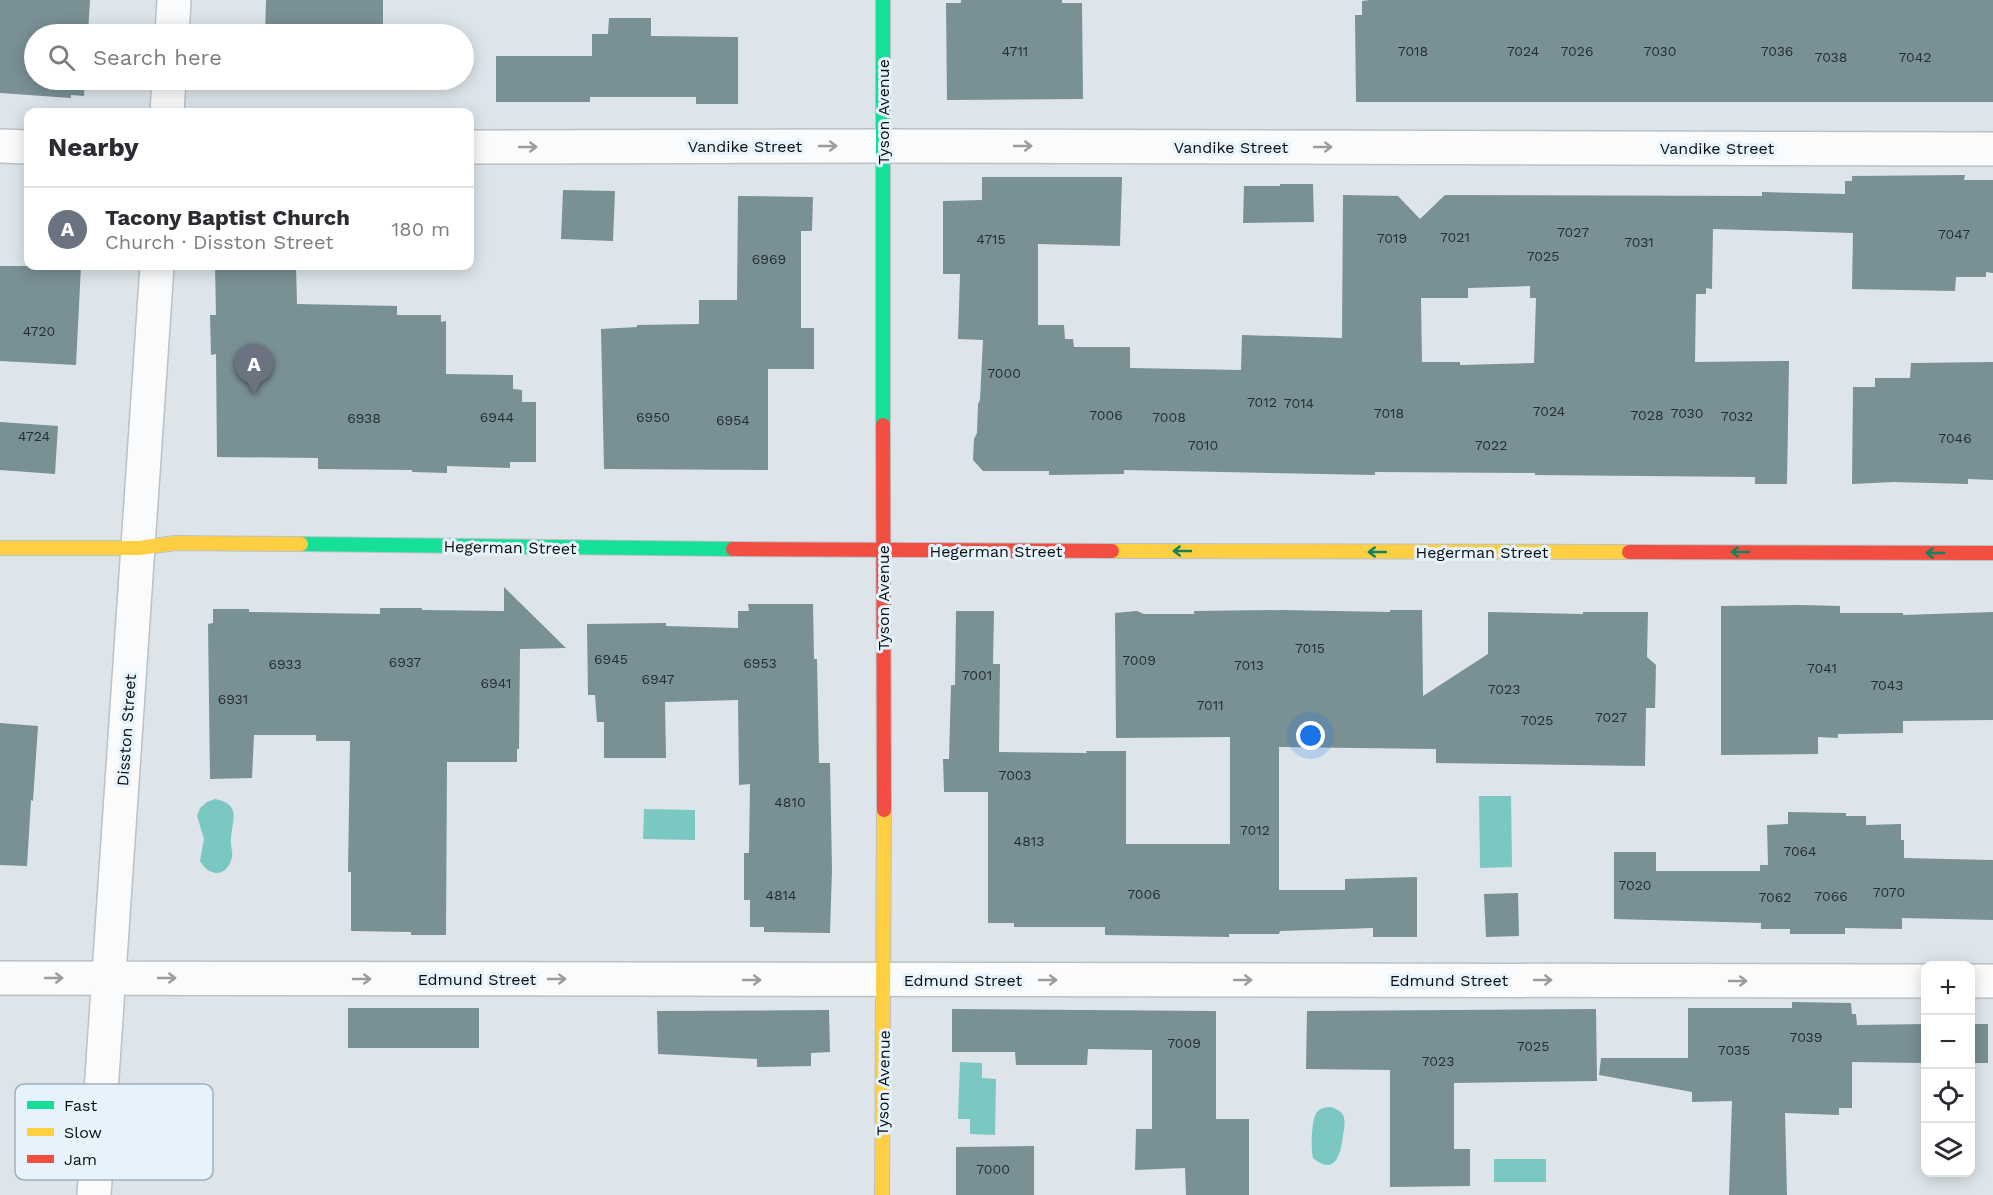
<!DOCTYPE html>
<html lang="en">
<head>
<meta charset="utf-8">
<style>
  body { margin:0; font-family:"Work Sans",sans-serif; background:#f2f2f3; color:#2b2b33 }
  .controls { position:absolute; right:18px; bottom:18px; display:grid; overflow:hidden; border-radius:12px; box-shadow:0 3px 15px #0003 }
  .controls button { width:54px; height:54px; display:grid; place-items:center; padding:0; border:0; border-bottom:2px solid #e1e1e2; background:#fff; color:#2b2b33; font:30px sans-serif }
  .you { position:absolute; left:1311px; top:736px; width:21px; height:21px; margin:-15px; border:4px solid #fff; border-radius:50%; background:#1a73e8; box-shadow:0 0 0 9px #1a73e833 }
  .badge { display:grid; place-items:center; width:39px; height:39px; border-radius:50%; background:#db2777; color:#fff; font-size:20px; font-weight:700 }
  .pin { position:absolute; translate:-50% -50px; filter:drop-shadow(0 2px 3px #0008) }
  .pin::after { content:''; position:absolute; top:32px; width:21px; height:18px; background:inherit; clip-path:polygon(0 0,100% 0,50% 100%) }
  .list { margin:0; padding:0; list-style:none }
  h2 { display:flex; justify-content:space-between; align-items:center; height:78px; margin:0; padding:0 24px; font-size:26px }
  h2 small { font-size:20px; font-weight:400; color:#7c7c81 }
  .list li { display:grid; grid-template-columns:39px 1fr auto; gap:18px; align-items:center; box-sizing:border-box; height:84px; padding:0 24px; border-top:2px solid #e1e1e2 }
  .list b { display:block; font-size:22px; white-space:nowrap }
  .list p { margin:0; font-size:20px; white-space:nowrap; color:#7c7c81 }
  .list em { font-size:20px; font-style:normal; color:#7c7c81 }
  .icon { flex:none; width:33px; height:33px; fill:none; stroke:currentColor; stroke-width:2; stroke-linecap:round; stroke-linejoin:round }
  .map { position:relative; flex:none; width:1993px; height:1195px; overflow:hidden }
  .search { position:absolute; background:#fff; box-shadow:0 3px 15px #0003; left:24px; top:24px; width:450px; height:66px; display:flex; align-items:center; gap:15px; box-sizing:border-box; padding:0 21px; border-radius:33px; color:#7c7c81; font-size:22px }
  .panel { position:absolute; background:#fff; box-shadow:0 3px 15px #0003; left:24px; top:108px; width:450px; height:162px; border-radius:12px }
  .map>svg:first-child { display:block }
  .water { fill:#7ac8c1 }
  .building { fill:#799095; fill-rule:evenodd }
  .lines { fill:none; stroke-linecap:round; stroke-linejoin:round }
  .street-casing { stroke:#bbc1c5; stroke-width:36 }
  .fast-casing { stroke:#bbc1c5; stroke-width:16 }
  .slow-casing { stroke:#bbc1c5; stroke-width:16 }
  .jam-casing { stroke:#bbc1c5; stroke-width:16 }
  .street { stroke:#fafbfc; stroke-width:33 }
  .fast { stroke:#16e098; stroke-width:14 }
  .slow { stroke:#ffcf43; stroke-width:14 }
  .jam { stroke:#f24e42; stroke-width:14 }
  .oneway { stroke:#9a9c9e }
  .oneway2 { stroke:#11825b }
  .labels { text-anchor:middle; stroke-width:6; stroke-linejoin:round; paint-order:stroke }
  .number-label { font-size:14px; fill:#262e32 }
  .street-label { font-size:16px; fill:#0a0e11; stroke:#e6f3fc }
  .key { fill:#e6f3fc; stroke:#a4aeb6; stroke-width:1.5 }
  .key-label { font-size:16px; fill:#0a0e11 }
</style>
</head>
<body>
<div class="map">
<svg width="1993" height="1195" viewBox="0 0 1993 1195">
  <rect width="100%" height="100%" fill="#dde5ea"/>
  <g class="water">
    <path d="M1479 796H1511L1512 867 1480 868Z"/>
    <path d="M215 799C242 804 232 820 231 839 230 845 233 851 232 857 227 878 209 877 200 861L204 839 197 816 200 808 207 802Z"/>
    <path d="M644 809 695 810V840L643 839Z"/>
    <path d="M960 1062 982 1063V1078L996 1079 995 1135 970 1134V1119H958Z"/>
    <path d="M1331 1107C1336 1109 1341 1111 1343 1115 1346 1121 1344 1129 1343 1135 1341 1153 1336 1177 1313 1158 1311 1148 1311 1120 1317 1112 1321 1108 1326 1107 1331 1107Z"/>
    <rect x="1494" y="1159" width="52" height="23"/>
  </g>
  <g class="building">
    <path d="M0 0H90L88 34H34V80H85L84 96 71 95V98L0 93Z"/>
    <path d="M266 0H383V34H265Z"/>
    <path d="M961 0H1062V3H1082L1083 99 947 100 946 3H961Z"/>
    <path d="M1370 0H1993V102H1356L1355 15H1362V1Z"/>
    <path d="M609 18H651V36L738 37V104H696V97H590V102H496V56H592V34H608Z"/>
    <path d="M1965 175 1964 180H1993V273L1986 272V277H1956L1955 291 1852 289 1853 233 1713 229 1712 289 1706 288V294H1696L1695 362 1789 361 1787 484H1755V477L1535 475V473L1375 472V475L1124 470V474L1049 475V471H983L973 460 974 439 977 433 978 404 980 400 983 340 958 339 960 274H943V201L982 200V177H1122L1120 246 1038 244V325H1064L1065 339H1073L1074 347H1130V368L1241 370 1242 335 1342 338 1343 195 1398 196 1420 219 1445 195 1762 196V192L1845 194V181H1852V176ZM1530 286V298H1536L1534 363 1460 365V362H1422L1421 298H1468V288Z"/>
    <path d="M1280 184H1313L1314 222 1243 223 1244 186H1280Z"/>
    <path d="M563 190 615 191 613 241 561 239Z"/>
    <path d="M738 196 813 197 812 231H801V328H814V369H768V470L604 469 601 329 637 327V325L699 324V300H737Z"/>
    <path d="M0 266H81L76 365 0 361Z"/>
    <path d="M215 266H296L297 304 397 306V315H441V322L446 321V374L513 375V389L522 390V402H536V462H510V468L447 466V473L412 472V470L318 469V458L217 457 216 354 211 355 210 315H216Z"/>
    <path d="M1993 362V480L1968 479V484L1894 482 1852 484 1853 387H1875V378H1910L1911 363Z"/>
    <path d="M0 422 58 426 55 474 0 470Z"/>
    <path d="M504 587 566 648 520 649 519 749H517V762H447L446 935H411V932L351 931V872H348L350 741H316V735H254L252 778 210 779 208 624 213 623V609H249V612L380 614V608H422V610L504 611Z"/>
    <path d="M748 604H813L814 659H817L819 763H830L832 870 830 933 764 932V927H750V900H744V853H749L750 784 739 785 738 700 665 702 666 758H604V722H597L595 695H588L587 624 666 623V626L738 628V611H749Z"/>
    <path d="M1801 605 1840 606V613H1903V615L1993 612V720L1903 721V733L1838 734V738L1818 737V754L1721 755V606Z"/>
    <path d="M1281 610 1390 612V610H1422L1423 696 1488 654V612L1583 614V612H1648L1647 657 1656 665 1655 708H1646L1645 766 1436 763V749L1279 747V890H1345V879L1417 877V937H1373V928L1280 931 1279 934H1229V937L1105 935V927H1014V923H988V792H944L943 759H949L951 685H955L956 611H994L993 664H1000L999 752 1087 753 1086 751H1126V844H1230V737L1116 738 1115 613 1137 611 1144 614H1194V611Z"/>
    <path d="M0 723 38 726 33 801 31 800 27 866 0 865Z"/>
    <path d="M1788 812 1846 813V816H1866V825L1901 824V840H1904V858L1993 860V920L1902 918V929L1845 928V934H1790V929H1761V923L1614 919V852H1656V871H1760V865H1768L1767 825 1788 824Z"/>
    <path d="M1518 893 1519 936 1486 937 1484 894Z"/>
    <path d="M1792 1002 1851 1003 1852 1014H1856L1857 1025 1926 1024V1063L1852 1062V1108H1839V1115L1785 1113 1787 1195H1729L1732 1101 1692 1102V1092L1599 1075 1601 1058H1688V1008H1792Z"/>
    <rect x="348" y="1008" width="131" height="40"/>
    <path d="M952 1009 1216 1011V1119H1249V1195H1186L1185 1168 1135 1170 1136 1129H1152V1050L1088 1049 1087 1065H1016L1015 1052H952Z"/>
    <path d="M1596 1009 1597 1081 1454 1083V1149H1470V1186L1390 1187V1070L1306 1069 1307 1011Z"/>
    <path d="M829 1010 830 1052 811 1053V1066L757 1067V1059L658 1054 657 1011Z"/>
    <rect x="1971" y="1024" width="17" height="39"/>
    <path d="M1034 1146V1195H956V1147Z"/>
  </g>
  <g class="lines">
    <g class="street-casing">
      <g id="street">
        <path d="M172 34 174 0"/>
        <path d="M167 112 169 80"/>
        <path d="M0 146 28 147"/>
        <path d="M470 147 883 146 1993 149"/>
        <path d="M0 978 1926 981"/>
        <path d="M1970 981H1993"/>
        <path d="M94 1195 157 266"/>
      </g>
    </g>
    <g class="fast-casing">
      <g id="fast">
        <path d="M883 0V425"/>
        <path d="M301 544 733 549"/>
      </g>
    </g>
    <g class="slow-casing">
      <g id="slow">
        <path d="M0 548H139L175 543 301 544"/>
        <path d="M1112 551 1629 552"/>
        <path d="M882 1195 884 810"/>
      </g>
    </g>
    <g class="jam-casing">
      <g id="jam">
        <path d="M883 425 884 810"/>
        <path d="M733 549 1112 551"/>
        <path d="M1629 552 1993 553"/>
      </g>
    </g>
    <use href="#street" class="street"/>
    <use href="#fast" class="fast"/>
    <use href="#slow" class="slow"/>
    <use href="#jam" class="jam"/>
  </g>
  <defs><path id="oneway-shaft" d="M-6 0H5M1.5-3L5.5 0L1.5 3" fill="none" stroke-width="1.6" stroke-linecap="round" stroke-linejoin="round" transform="scale(1.5)"/></defs>
  <g class="oneway">
    <use href="#oneway-shaft" transform="translate(828 146)"/>
    <use href="#oneway-shaft" transform="translate(1023 146)"/>
    <use href="#oneway-shaft" transform="translate(528 147)"/>
    <use href="#oneway-shaft" transform="translate(1323 147)"/>
    <use href="#oneway-shaft" transform="translate(54 978)"/>
    <use href="#oneway-shaft" transform="translate(167 978)"/>
    <use href="#oneway-shaft" transform="translate(362 979)"/>
    <use href="#oneway-shaft" transform="translate(557 979)"/>
    <use href="#oneway-shaft" transform="translate(752 980)"/>
    <use href="#oneway-shaft" transform="translate(1048 980)"/>
    <use href="#oneway-shaft" transform="translate(1243 980)"/>
    <use href="#oneway-shaft" transform="translate(1543 980)"/>
    <use href="#oneway-shaft" transform="translate(1738 981)"/>
  </g>
  <g class="oneway2">
    <use href="#oneway-shaft" transform="translate(1182 551) rotate(-180)"/>
    <use href="#oneway-shaft" transform="translate(1377 552) rotate(-180)"/>
    <use href="#oneway-shaft" transform="translate(1740 552) rotate(-180)"/>
    <use href="#oneway-shaft" transform="translate(1935 553) rotate(-180)"/>
  </g>
  <g class="labels">
    <g class="number-label">
      <text x="1015" y="56">4711</text>
      <text x="1413" y="56">7018</text>
      <text x="1523" y="56">7024</text>
      <text x="1577" y="56">7026</text>
      <text x="1660" y="56">7030</text>
      <text x="1777" y="56">7036</text>
      <text x="1831" y="62">7038</text>
      <text x="1915" y="62">7042</text>
      <text x="1573" y="237">7027</text>
      <text x="1954" y="239">7047</text>
      <text x="1455" y="242">7021</text>
      <text x="1392" y="243">7019</text>
      <text x="991" y="244">4715</text>
      <text x="1639" y="247">7031</text>
      <text x="1543" y="261">7025</text>
      <text x="769" y="264">6969</text>
      <text x="39" y="336">4720</text>
      <text x="1004" y="378">7000</text>
      <text x="1262" y="407">7012</text>
      <text x="1299" y="408">7014</text>
      <text x="1549" y="416">7024</text>
      <text x="1389" y="418">7018</text>
      <text x="1687" y="418">7030</text>
      <text x="1106" y="420">7006</text>
      <text x="1647" y="420">7028</text>
      <text x="1737" y="421">7032</text>
      <text x="497" y="422">6944</text>
      <text x="653" y="422">6950</text>
      <text x="1169" y="422">7008</text>
      <text x="364" y="423">6938</text>
      <text x="733" y="425">6954</text>
      <text x="34" y="441">4724</text>
      <text x="1955" y="443">7046</text>
      <text x="1203" y="450">7010</text>
      <text x="1491" y="450">7022</text>
      <text x="1310" y="653">7015</text>
      <text x="611" y="664">6945</text>
      <text x="1139" y="665">7009</text>
      <text x="405" y="667">6937</text>
      <text x="760" y="668">6953</text>
      <text x="285" y="669">6933</text>
      <text x="1249" y="670">7013</text>
      <text x="1822" y="673">7041</text>
      <text x="977" y="680">7001</text>
      <text x="658" y="684">6947</text>
      <text x="496" y="688">6941</text>
      <text x="1887" y="690">7043</text>
      <text x="1504" y="694">7023</text>
      <text x="233" y="704">6931</text>
      <text x="1210" y="710">7011</text>
      <text x="1611" y="722">7027</text>
      <text x="1537" y="725">7025</text>
      <text x="1015" y="780">7003</text>
      <text x="790" y="807">4810</text>
      <text x="1255" y="835">7012</text>
      <text x="1029" y="846">4813</text>
      <text x="1800" y="856">7064</text>
      <text x="1635" y="890">7020</text>
      <text x="1889" y="897">7070</text>
      <text x="1144" y="899">7006</text>
      <text x="781" y="900">4814</text>
      <text x="1831" y="901">7066</text>
      <text x="1775" y="902">7062</text>
      <text x="1806" y="1042">7039</text>
      <text x="1184" y="1048">7009</text>
      <text x="1533" y="1051">7025</text>
      <text x="1734" y="1055">7035</text>
      <text x="1438" y="1066">7023</text>
      <text x="993" y="1174">7000</text>
    </g>
    <g class="street-label">
      <text transform="translate(883 112) rotate(-90)" y="6">Tyson Avenue</text>
      <text x="745" y="152">Vandike Street</text>
      <text x="1231" y="153">Vandike Street</text>
      <text x="1717" y="154">Vandike Street</text>
      <text transform="translate(510 547) rotate(1)" y="6">Hegerman Street</text>
      <text x="996" y="557">Hegerman Street</text>
      <text x="1482" y="558">Hegerman Street</text>
      <text transform="translate(883 598) rotate(-90)" y="6">Tyson Avenue</text>
      <text transform="translate(126 730) rotate(-86)" y="6">Disston Street</text>
      <text x="477" y="985">Edmund Street</text>
      <text x="963" y="986">Edmund Street</text>
      <text x="1449" y="986">Edmund Street</text>
      <text transform="translate(883 1083) rotate(-89)" y="6">Tyson Avenue</text>
    </g>
  </g>
  <rect x="15" y="1084" width="198" height="96" rx="9" class="key"/>
  <rect x="27" y="1101" width="27" height="8" fill="#16e098"/>
  <rect x="27" y="1128" width="27" height="8" fill="#ffcf43"/>
  <rect x="27" y="1155" width="27" height="8" fill="#f24e42"/>
  <g class="key-label">
    <text x="64" y="1111">Fast</text>
    <text x="64" y="1138">Slow</text>
    <text x="64" y="1165">Jam</text>
  </g>
</svg>
<div class="controls">
<button>+</button>
<button>−</button>
<button><svg class="icon" aria-label="locate" viewBox="0 0 24 24"><circle cx="12" cy="12" r="6"/><path d="M12 2v4M12 18v4M2 12h4M18 12h4"/></svg></button>
<button><svg class="icon" aria-label="layers" viewBox="0 0 24 24"><path d="M12 4l9 5-9 5-9-5zM3 14l9 5 9-5"/></svg></button>
</div>
<div class="you"></div>
<div class="pin badge" style="left:254px;top:394px;background:#6b7280">A</div>
<div class="search"><svg class="icon" aria-label="search" viewBox="0 0 24 24"><circle cx="10" cy="10" r="6"/><path d="M15 15l6 6"/></svg>Search here</div>
<section class="panel">
<h2>Nearby<small></small></h2>
<ul class="list">
<li><span class="badge" style="background:#6b7280">A</span><div><b>Tacony Baptist Church</b><p>Church · Disston Street</p></div><em>180 m</em></li>
</ul>
</section>
</div>
</body>
</html>
